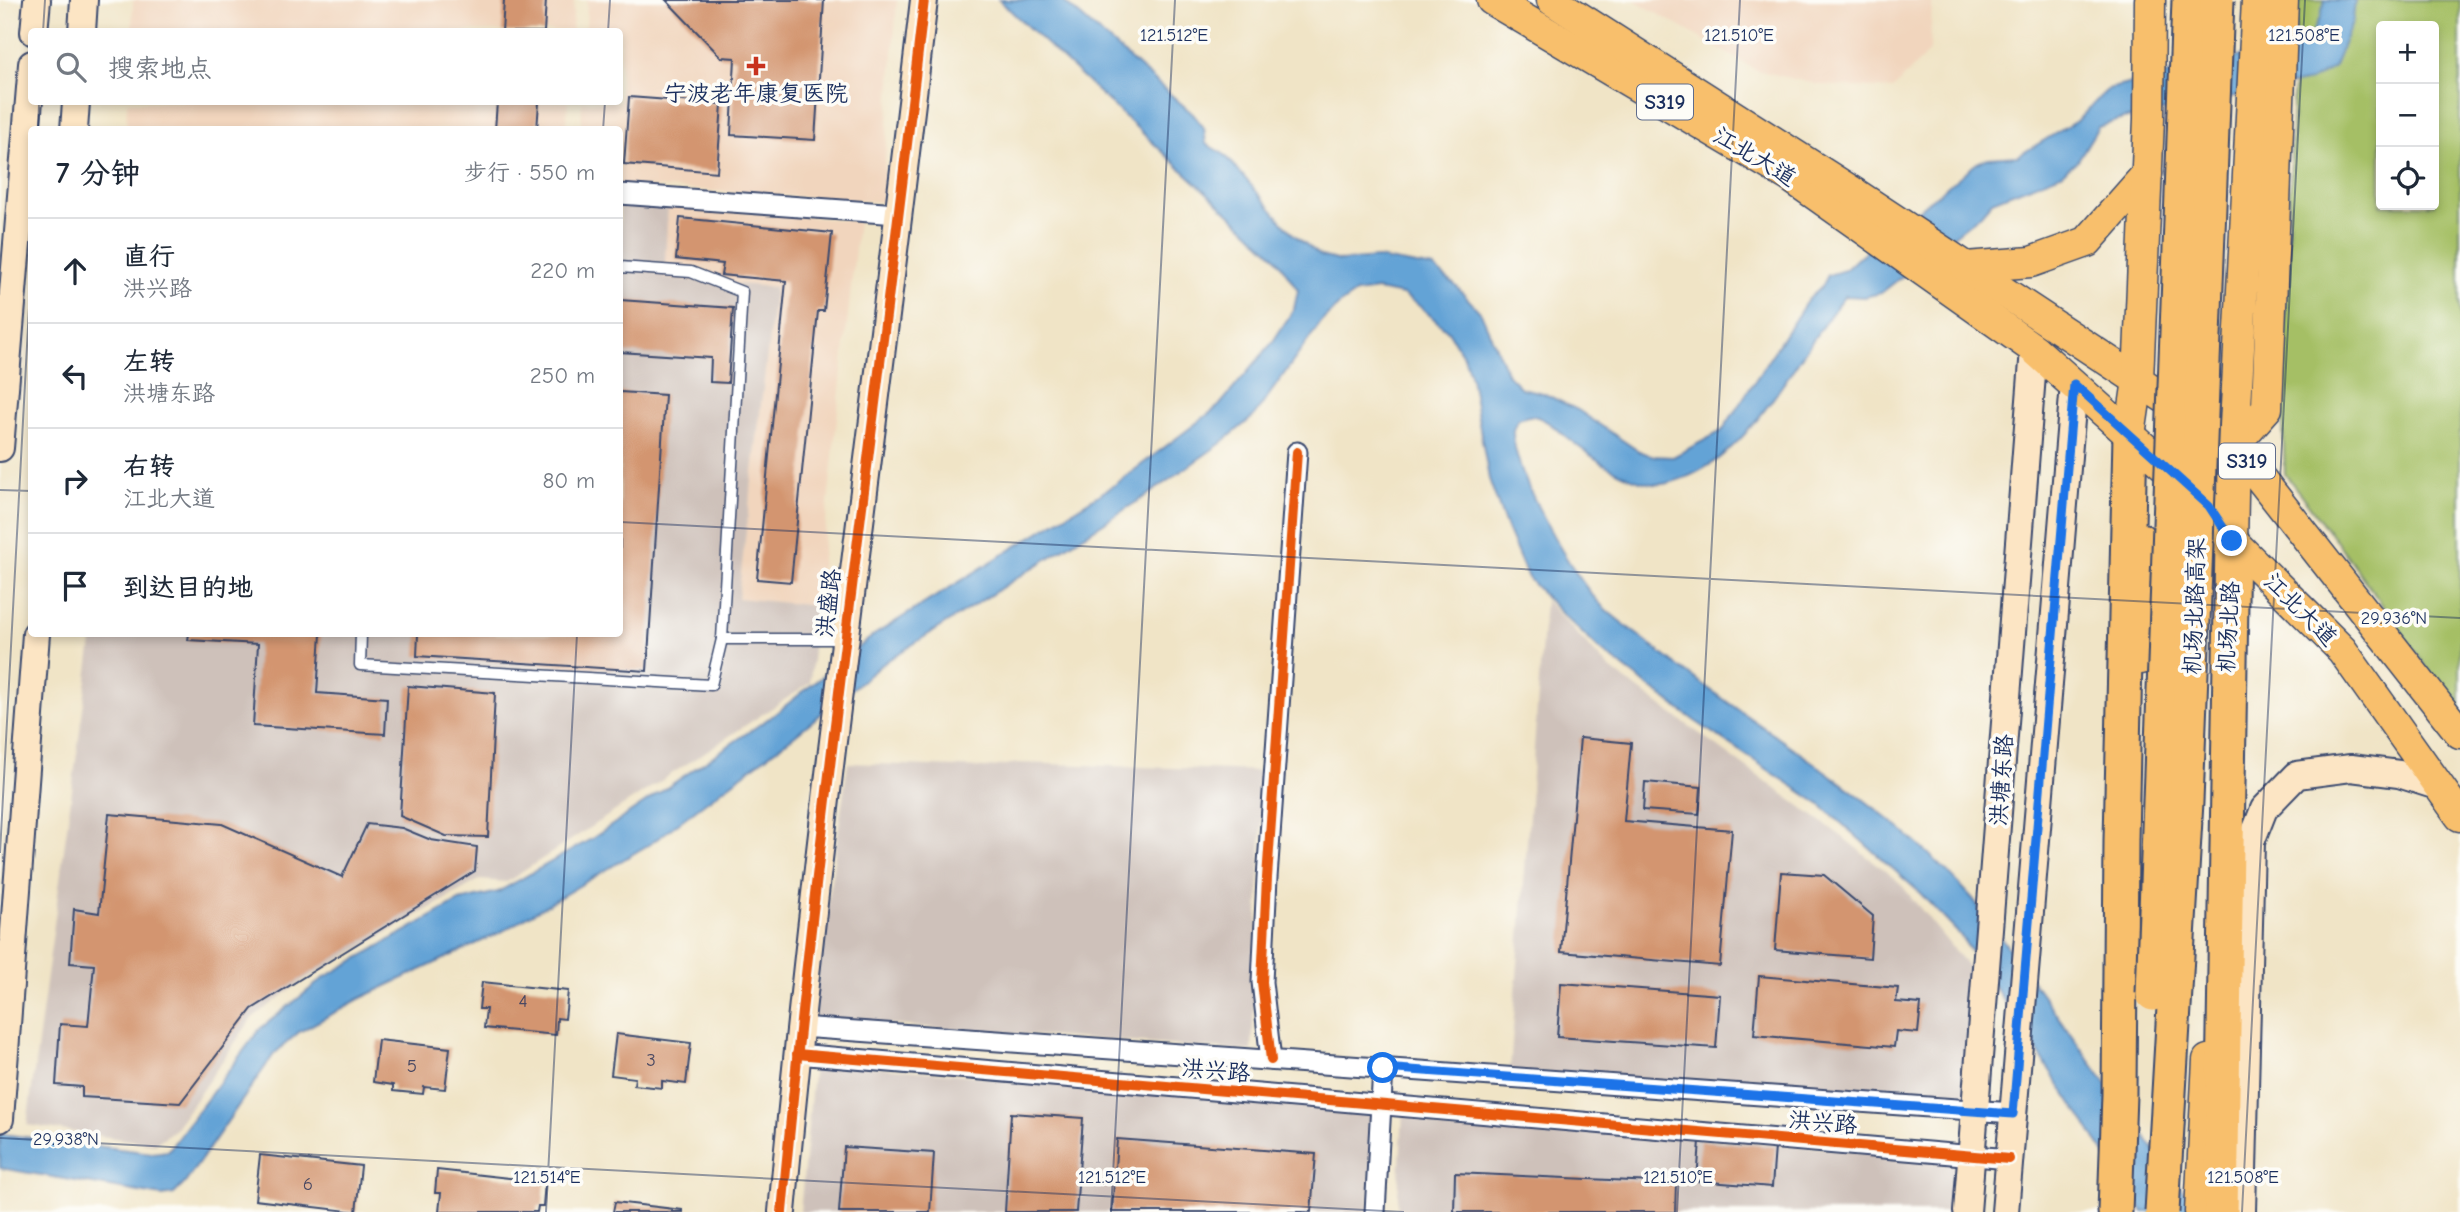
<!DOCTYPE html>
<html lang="zh">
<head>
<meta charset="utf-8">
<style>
  body { margin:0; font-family:"Comic Neue","LXGW WenKai TC",sans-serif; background:#f6f6f7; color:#1f2937 }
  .controls { position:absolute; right:21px; top:21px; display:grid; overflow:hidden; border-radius:7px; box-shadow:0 4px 10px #0003 }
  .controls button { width:63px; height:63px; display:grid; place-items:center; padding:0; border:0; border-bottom:2px solid #e0e1e3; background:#fff; color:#1f2937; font:35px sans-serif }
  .stop { position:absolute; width:21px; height:21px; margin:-16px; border:5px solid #1a73e8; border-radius:50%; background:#fff }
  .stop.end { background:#1a73e8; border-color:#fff; box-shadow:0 2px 7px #0008 }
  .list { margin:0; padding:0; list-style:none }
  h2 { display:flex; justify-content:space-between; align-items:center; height:91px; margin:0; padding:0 28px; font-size:30px }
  h2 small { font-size:23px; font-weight:400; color:#747a83 }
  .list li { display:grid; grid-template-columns:46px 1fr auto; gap:21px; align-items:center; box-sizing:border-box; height:105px; padding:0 28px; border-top:2px solid #e0e1e3 }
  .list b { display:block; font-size:26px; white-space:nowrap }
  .list p { margin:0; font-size:23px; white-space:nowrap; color:#747a83 }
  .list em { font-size:23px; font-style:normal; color:#747a83 }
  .icon { flex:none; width:38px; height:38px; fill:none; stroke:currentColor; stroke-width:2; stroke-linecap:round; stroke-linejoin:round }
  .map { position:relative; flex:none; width:2460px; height:1212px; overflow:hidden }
  .search { position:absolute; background:#fff; box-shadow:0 4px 10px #0003; left:28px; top:28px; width:595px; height:77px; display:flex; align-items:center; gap:18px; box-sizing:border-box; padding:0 24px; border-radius:7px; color:#747a83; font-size:26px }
  .panel { position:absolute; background:#fff; box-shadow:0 4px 10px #0003; left:28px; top:126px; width:595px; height:511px; border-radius:7px }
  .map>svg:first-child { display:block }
  .built { fill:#f1d5bd }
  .industrial { fill:#cec1ba }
  .green { fill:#a5bf65; stroke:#607762; stroke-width:2; fill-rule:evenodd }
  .water { fill:#63a3d6; stroke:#3f699a; stroke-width:2 }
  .building { fill:#d39570 }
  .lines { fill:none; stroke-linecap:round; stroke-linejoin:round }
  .lane-casing { stroke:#3b4a6e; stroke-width:13 }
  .street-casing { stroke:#3b4a6e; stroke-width:23 }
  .secondary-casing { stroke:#3b4a6e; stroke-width:30 }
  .primary-casing { stroke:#3b4a6e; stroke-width:33 }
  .highway-casing { stroke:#3b4a6e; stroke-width:37 }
  .lane { stroke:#fff; stroke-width:10 }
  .street { stroke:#fff; stroke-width:19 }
  .secondary { stroke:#fce5c4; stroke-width:26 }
  .primary { stroke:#f8bf6c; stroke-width:30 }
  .highway { stroke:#f8bf6c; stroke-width:33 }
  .highway-bridge-casing { stroke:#3b4a6e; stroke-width:37; stroke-linecap:butt }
  .highway-bridge { stroke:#f8bf6c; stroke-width:33 }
  .cycleway-casing { stroke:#fdfcf7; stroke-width:15 }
  .cycleway { stroke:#e8590c; stroke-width:10 }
  .route { stroke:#1a73e8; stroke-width:9 }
  .ticks { fill:none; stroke:#1b2f5e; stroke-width:2; stroke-opacity:0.45 }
  .poi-dot { fill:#c8321e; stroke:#fdfcf7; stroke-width:2.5 }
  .labels { text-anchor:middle; stroke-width:7; stroke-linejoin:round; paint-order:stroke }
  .number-label { font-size:19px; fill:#494862 }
  .shield { fill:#fdfcf7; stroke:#5f6c8c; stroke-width:2 }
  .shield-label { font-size:21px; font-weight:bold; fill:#1b2f5e }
  .poi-label { font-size:23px; fill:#1b2f5e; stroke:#fdfcf7 }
  .street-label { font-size:23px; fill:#1b2f5e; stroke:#fdfcf7 }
  .ticks-label { font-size:18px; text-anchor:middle; fill:#1b2f5e; stroke:#fdfcf7; stroke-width:7; stroke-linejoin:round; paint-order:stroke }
</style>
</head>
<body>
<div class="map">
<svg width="2460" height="1212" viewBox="0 0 2460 1212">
  <rect width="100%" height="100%" fill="#fdfcf7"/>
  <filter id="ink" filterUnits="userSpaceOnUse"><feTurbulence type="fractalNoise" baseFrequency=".0143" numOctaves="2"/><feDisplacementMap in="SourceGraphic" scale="14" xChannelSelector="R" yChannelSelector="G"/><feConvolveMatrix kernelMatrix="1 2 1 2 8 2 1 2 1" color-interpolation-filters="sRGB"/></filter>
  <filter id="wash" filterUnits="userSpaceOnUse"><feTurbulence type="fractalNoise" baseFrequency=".00686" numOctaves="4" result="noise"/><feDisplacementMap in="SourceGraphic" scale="28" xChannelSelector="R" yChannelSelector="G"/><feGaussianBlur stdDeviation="1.57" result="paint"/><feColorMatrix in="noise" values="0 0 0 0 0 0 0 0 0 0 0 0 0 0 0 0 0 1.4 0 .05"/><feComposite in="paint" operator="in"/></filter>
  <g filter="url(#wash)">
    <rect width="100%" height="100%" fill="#f0e4c6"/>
    <g class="built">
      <path d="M133 0H574L572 31 132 32Z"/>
      <path d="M587 0H897L882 202 620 185V130H581L582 102H620V32L586 31Z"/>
      <path d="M1634 0H1932L1930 50 1893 89 1820 85 1756 70Z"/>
      <path d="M127 102H568L566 129 126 130Z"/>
      <path d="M668 206 858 221 817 606 738 598 775 287 663 278Z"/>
    </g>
    <g class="industrial">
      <path d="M620 204 668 206 664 278 775 287 738 598 817 606 810 683 507 882 479 880 304 980 252 1018 175 1129 155 1144 27 1125 93 634H620Z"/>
      <path d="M1545 600 1610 669 1840 835 1899 882 1976 977 1970 1103 1510 1071Z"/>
      <path d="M848 763 986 768 1018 763 1264 771 1252 1051 811 1019Z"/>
      <path d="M814 1062 1374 1110 1369 1212H800Z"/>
      <path d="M1403 1113 1965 1160 1961 1212H1397Z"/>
    </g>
    <path class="green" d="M2297 0H2460V714L2343 550 2285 474 2282 405ZM2381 26H2434V205H2381Z"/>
    <path class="water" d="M999 0H1062L1193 114 1204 128 1206 144 1225 155 1293 234 1321 256 1340 261 1377 258 1434 268 1456 286 1481 313 1508 375 1521 388 1543 393 1578 410 1637 450 1652 456 1673 457 1722 431 1809 298 1823 285 1828 275 1845 270 1860 256 1977 163 1988 158 2018 156 2078 120 2108 89 2309 39 2320 18 2325 0H2355L2353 20 2333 68 2310 81 2123 119 2098 127 2078 160 2061 174 1992 201 1980 215 1881 293 1864 297 1845 296C1798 351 1758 447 1689 476 1676 481 1662 487 1648 483 1620 477 1590 456 1569 439 1559 431 1546 418 1533 416 1529 415 1522 418 1518 419 1515 424 1512 429 1513 434 1515 476 1573 578 1603 607 1619 622 1639 635 1657 650 1762 733 1883 798 1973 899L2199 1212H2144L1960 935 1918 891 1821 805 1695 721 1599 649 1557 609 1528 578 1507 529 1489 479 1471 378 1464 357 1448 331 1417 304 1403 295 1377 290 1356 293 1340 304 1322 321 1254 416 1220 444 1149 494 885 662 795 735 653 842 501 932 359 999 299 1032 274 1054 185 1183 174 1194 162 1196 0 1168V1134L152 1153 168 1151 260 1029 325 977 459 901 498 892 593 838 775 714 874 635 1116 484 1219 406 1272 343 1294 309 1298 290 1274 255Z"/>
    <g id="blocks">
      <g class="building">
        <path d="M504 0H546L544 32H502Z"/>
        <path d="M666 0H824L815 140 731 135 735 58 721 57Z"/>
        <path d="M629 97 722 104 717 172 624 164Z"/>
        <path d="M497 102H539L537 130H495Z"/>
        <path d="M680 218 832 233 824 311H818L791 582 757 579 786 281 721 275 723 264 676 259Z"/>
        <path d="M620 300 733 308 728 383 710 382 711 358 620 352Z"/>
        <path d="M620 392 665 395 647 671 417 656 418 634H620Z"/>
        <path d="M189 634H321L317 693 387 698 385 734 253 726 258 644 188 640Z"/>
        <path d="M408 686 495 693 488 837 446 836 400 816Z"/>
        <path d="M1580 738 1631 743 1624 821 1732 830 1720 966 1561 952Z"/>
        <path d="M1645 782 1701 787 1699 814 1643 810Z"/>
        <path d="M109 814 222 824 342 877 367 824 402 828 431 840 477 847 475 871 252 1009 180 1103 82 1097V1087L56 1085 60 1024 88 1026 94 965 70 963 74 909 99 913Z"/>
        <path d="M1781 872 1824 875 1873 916 1870 958 1775 950Z"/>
        <path d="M1759 976 1898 988 1896 1002 1921 1004 1918 1033 1896 1031 1894 1047 1754 1035Z"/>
        <path d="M482 982 568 991 565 1019 557 1018 556 1035 484 1028 486 1009H479Z"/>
        <path d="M1561 983 1720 995 1716 1048 1557 1037Z"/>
        <path d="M616 1034 691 1043 686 1084 662 1081V1088L634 1085 635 1078 611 1075Z"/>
        <path d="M378 1040 450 1048 445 1089 424 1087 423 1094 393 1091V1085L373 1082Z"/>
        <path d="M1011 1113 1083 1118 1076 1212H1005Z"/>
        <path d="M1117 1139 1316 1154 1311 1212H1112Z"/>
        <path d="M1700 1141 1775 1147 1772 1187 1697 1181Z"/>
        <path d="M844 1147 934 1153 930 1212H839Z"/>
        <path d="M260 1155 361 1166 356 1212 255 1200Z"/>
        <path d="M437 1170 545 1182 543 1206H538L537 1212H439L441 1193H435Z"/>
        <path d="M1455 1173 1676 1183 1675 1212H1454Z"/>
        <path d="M615 1202 682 1210V1212H613Z"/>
      </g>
    </g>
  </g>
  <g filter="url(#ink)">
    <use href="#blocks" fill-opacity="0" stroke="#3b4a6e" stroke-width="2"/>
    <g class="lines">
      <g class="lane-casing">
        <g id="lane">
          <path d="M361 634 360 665 711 685 722 639 742 292 691 272 620 267"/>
          <path d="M722 639H844"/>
        </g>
      </g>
      <g class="street-casing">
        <g id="street">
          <path d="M620 194 898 214"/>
          <path d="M800 1027 2013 1113"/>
          <path d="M797 1054 2009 1159"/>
          <path d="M1271 1060 1262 982 1267 878 1297 452"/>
          <path d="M1375 1212 1383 1068"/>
        </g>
      </g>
      <g class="secondary-casing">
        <g id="secondary">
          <path d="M34 32 37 0"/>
          <path d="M82 32 84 0"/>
          <path d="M74 130 76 102"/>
          <path d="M0 448 32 64"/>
          <path d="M0 1119 36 634"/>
          <path d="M782 1212C819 807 878 404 924 0"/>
          <path d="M1967 1212 2034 349"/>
          <path d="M2005 1212 2074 384"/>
          <path d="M2242 1212 2251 842 2264 809 2297 775 2351 768 2399 774 2440 787"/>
        </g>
      </g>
      <g class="primary-casing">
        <g id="primary">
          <path d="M1492 0 1789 176 2034 349 2209 506 2232 541 2342 650 2460 816"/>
          <path d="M1552 0 1854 193 2192 416"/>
          <path d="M1966 267 2031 262 2087 242 2147 174"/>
          <path d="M2227 440 2234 445 2460 733"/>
          <path d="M2234 445 2267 408 2283 0"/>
          <path d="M2132 450 2130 435 2138 380 2149 119 2150 0"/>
          <path d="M2140 538 2144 584 2141 659"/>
          <path d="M2232 545 2234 445 2257 0"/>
          <path d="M2200 1212 2208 1060"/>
        </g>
      </g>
      <g class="highway-casing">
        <g id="highway">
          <path d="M2115 1212 2119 1094 2121 840 2130 435"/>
          <path d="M2221 1212 2232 541"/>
        </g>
      </g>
      <use href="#lane" class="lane"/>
      <use href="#street" class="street"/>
      <use href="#secondary" class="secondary"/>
      <use href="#primary" class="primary"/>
      <use href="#highway" class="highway"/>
      <g class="highway-bridge-casing">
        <g id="highway-bridge">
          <path d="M2153 994 2189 0"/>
          <path d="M2162 1212 2186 802 2217 0"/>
        </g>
      </g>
      <use href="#highway-bridge" class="highway-bridge"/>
      <g class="cycleway-casing">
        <g id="cycleway">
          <path d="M797 1054 2009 1159"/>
          <path d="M1271 1060 1262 982 1267 878 1297 452"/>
          <path d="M782 1212C819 807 878 404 924 0"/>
        </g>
      </g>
      <use href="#cycleway" class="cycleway"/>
    </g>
  </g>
  <g class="lines" filter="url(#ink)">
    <path class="route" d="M1383 1068 2013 1114 2074 384 2209 506 2232 541"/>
  </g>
  <path class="ticks" d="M43 32 45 0M608 32 610 0M38 130 39 102M603 130 605 102M0 490 32 491M620 522 2460 618M0 853 32 252M0 1138 1404 1212M546 1212 577 634M1111 1212 1175 0M1677 1212 1740 0M2242 1212 2305 0"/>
  <path class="poi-dot" d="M752.5 55.5h7v7h7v7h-7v7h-7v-7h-7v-7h7z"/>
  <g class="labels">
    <g class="number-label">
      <text x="523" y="1007">4</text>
      <text x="651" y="1066">3</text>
      <text x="412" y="1072">5</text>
      <text x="308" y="1190">6</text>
    </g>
    <g class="shield">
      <rect x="1637" y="84.5" width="56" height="35" rx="5"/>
      <rect x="2219" y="443.5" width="56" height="35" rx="5"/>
    </g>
    <g class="shield-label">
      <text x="1665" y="109">S319</text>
      <text x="2247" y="468">S319</text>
    </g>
    <g class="poi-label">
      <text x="756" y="101">宁波老年康复医院</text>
    </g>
    <g class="street-label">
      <text transform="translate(1755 156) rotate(31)" y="8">江北大道</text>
      <text transform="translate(828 603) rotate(-83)" y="8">洪盛路</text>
      <text transform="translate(2194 606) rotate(-88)" y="8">机场北路高架</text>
      <text transform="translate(2301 609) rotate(45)" y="8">江北大道</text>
      <text transform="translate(2228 627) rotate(-87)" y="8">机场北路</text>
      <text transform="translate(2001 780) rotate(-86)" y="8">洪塘东路</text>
      <text transform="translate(1216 1070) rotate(5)" y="8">洪兴路</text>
      <text transform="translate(1823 1122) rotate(5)" y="8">洪兴路</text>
    </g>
  </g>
  <g class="ticks-label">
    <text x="1174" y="41">121.512°E</text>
    <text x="1739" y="41">121.510°E</text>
    <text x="2304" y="41">121.508°E</text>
    <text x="2394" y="624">29.936°N</text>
    <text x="66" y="1145">29.938°N</text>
    <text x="547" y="1183">121.514°E</text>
    <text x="1112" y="1183">121.512°E</text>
    <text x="1678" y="1183">121.510°E</text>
    <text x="2243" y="1183">121.508°E</text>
  </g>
</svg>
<div class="controls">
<button>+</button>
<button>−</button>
<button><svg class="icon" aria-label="locate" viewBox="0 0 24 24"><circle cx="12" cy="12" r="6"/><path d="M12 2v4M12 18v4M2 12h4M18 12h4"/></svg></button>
</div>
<div class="stop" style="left:1383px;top:1068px"></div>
<div class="stop end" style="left:2232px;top:541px"></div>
<div class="search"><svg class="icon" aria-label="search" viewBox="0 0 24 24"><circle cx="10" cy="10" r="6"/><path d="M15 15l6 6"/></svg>搜索地点</div>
<section class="panel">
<h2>7 分钟<small>步行 · 550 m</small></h2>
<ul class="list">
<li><svg class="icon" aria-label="ahead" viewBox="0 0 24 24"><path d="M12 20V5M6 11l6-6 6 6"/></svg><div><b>直行</b><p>洪兴路</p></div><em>220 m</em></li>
<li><svg class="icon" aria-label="left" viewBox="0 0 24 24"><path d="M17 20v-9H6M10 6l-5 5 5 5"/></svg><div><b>左转</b><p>洪塘东路</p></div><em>250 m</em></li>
<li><svg class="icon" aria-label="right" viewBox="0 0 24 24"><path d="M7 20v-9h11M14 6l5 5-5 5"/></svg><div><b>右转</b><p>江北大道</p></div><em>80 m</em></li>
<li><svg class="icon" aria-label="arrive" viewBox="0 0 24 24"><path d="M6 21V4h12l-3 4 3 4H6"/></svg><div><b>到达目的地</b></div></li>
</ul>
</section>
</div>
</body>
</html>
